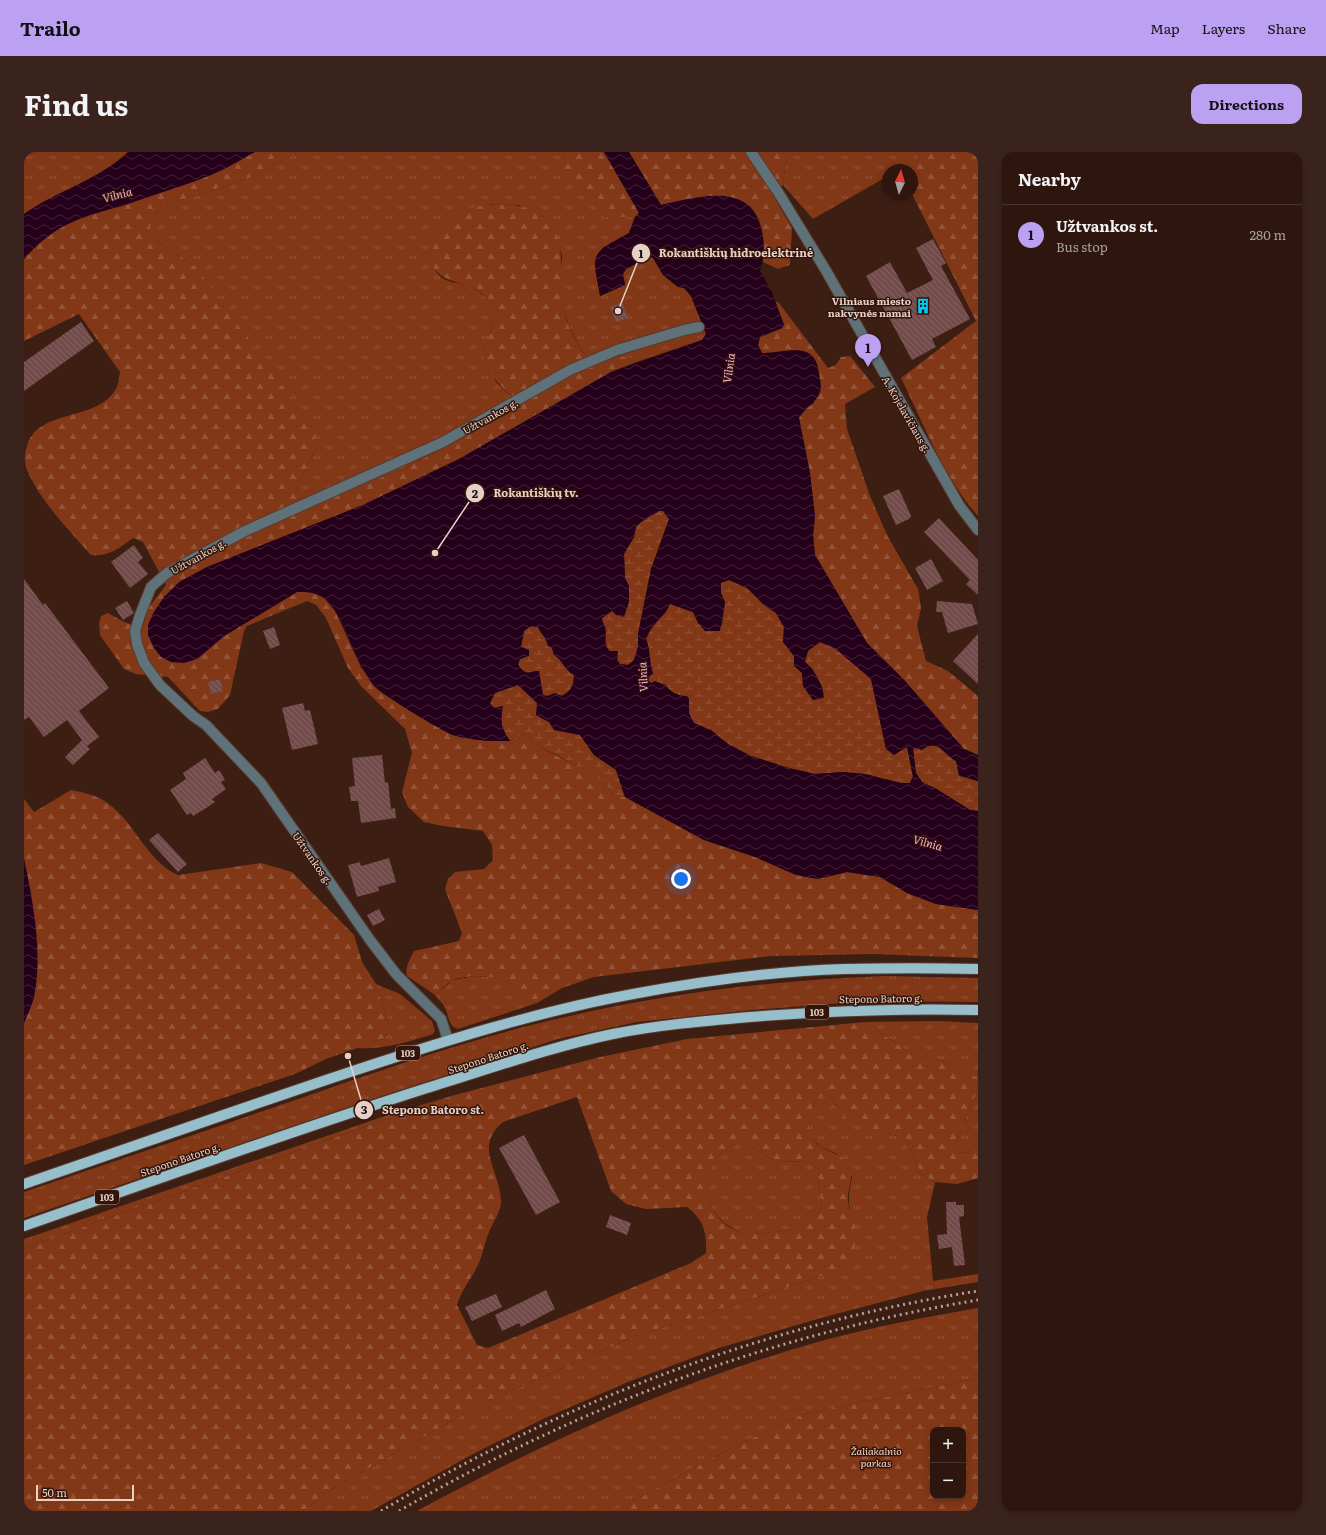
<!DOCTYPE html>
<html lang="en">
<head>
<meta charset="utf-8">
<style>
	:root { --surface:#2e160e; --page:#3a231c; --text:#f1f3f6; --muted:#a79f9e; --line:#49352e; --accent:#bca0f2 }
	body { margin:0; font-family:Literata,serif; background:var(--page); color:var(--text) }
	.controls { position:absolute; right:12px; bottom:12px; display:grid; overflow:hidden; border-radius:8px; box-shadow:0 2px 6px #0003 }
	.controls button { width:36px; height:36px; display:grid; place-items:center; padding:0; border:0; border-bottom:1px solid var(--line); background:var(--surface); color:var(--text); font:20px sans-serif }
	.compass { position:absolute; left:858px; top:12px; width:36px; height:36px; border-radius:50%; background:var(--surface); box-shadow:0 2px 6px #0003; rotate:5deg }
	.scale { position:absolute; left:12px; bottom:10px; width:98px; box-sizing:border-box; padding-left:4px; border:2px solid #e6d0c8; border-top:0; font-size:11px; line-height:14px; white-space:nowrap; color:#e6d0c8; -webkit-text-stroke:3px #331408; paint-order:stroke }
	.you { position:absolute; left:657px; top:727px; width:14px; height:14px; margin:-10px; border:3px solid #fff; border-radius:50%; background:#1a73e8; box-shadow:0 0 0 6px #1a73e833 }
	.badge { display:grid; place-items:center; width:26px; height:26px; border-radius:50%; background:var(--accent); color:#111; font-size:13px; font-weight:700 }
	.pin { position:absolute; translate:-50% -33px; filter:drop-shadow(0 1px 2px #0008) }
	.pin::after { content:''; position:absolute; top:21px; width:14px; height:12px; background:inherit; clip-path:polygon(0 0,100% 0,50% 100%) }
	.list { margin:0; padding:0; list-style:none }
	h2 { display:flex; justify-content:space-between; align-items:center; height:52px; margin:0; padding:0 16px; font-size:17px }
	h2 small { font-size:13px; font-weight:400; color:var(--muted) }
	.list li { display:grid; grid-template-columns:26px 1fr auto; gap:12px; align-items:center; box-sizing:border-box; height:60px; padding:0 16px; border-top:1px solid var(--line) }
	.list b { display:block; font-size:15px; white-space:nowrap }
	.list p { margin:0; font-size:13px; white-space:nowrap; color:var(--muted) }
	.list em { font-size:13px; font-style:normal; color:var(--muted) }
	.map { position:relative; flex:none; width:954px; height:1359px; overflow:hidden; border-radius:12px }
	header { display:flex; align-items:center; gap:24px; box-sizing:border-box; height:56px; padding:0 20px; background:var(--accent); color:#111 }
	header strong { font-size:19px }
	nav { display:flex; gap:22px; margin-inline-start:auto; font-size:14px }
	.intro { display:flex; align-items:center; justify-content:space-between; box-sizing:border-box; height:96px; padding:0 24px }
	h1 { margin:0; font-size:28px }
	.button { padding:10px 18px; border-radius:12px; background:var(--accent); color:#111; font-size:14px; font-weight:700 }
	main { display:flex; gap:24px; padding:0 24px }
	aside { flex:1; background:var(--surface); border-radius:12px; box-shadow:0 2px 6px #0003 }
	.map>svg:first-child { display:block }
	.grass { fill:url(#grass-tufts) }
	.forest { fill:url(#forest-firs); fill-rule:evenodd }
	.wetland { fill:url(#wetland-marsh) }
	.water { fill:url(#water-waves); fill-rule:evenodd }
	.building { fill:url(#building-back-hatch) }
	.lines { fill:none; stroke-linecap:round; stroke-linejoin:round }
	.minor-casing { stroke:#583a2f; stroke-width:12 }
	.major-casing { stroke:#583a2f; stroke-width:12 }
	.minor { stroke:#607279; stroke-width:10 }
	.major { stroke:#97becb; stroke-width:10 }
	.rail { stroke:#b79e95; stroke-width:3; stroke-dasharray:2 4; stroke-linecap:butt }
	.labels { text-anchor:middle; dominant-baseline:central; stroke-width:3; stroke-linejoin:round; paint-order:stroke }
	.shield { fill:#331408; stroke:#b0988e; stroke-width:1 }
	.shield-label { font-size:9px; font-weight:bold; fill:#e6d0c8 }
	.poi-label { font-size:10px; font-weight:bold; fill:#e6d0c8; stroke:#331408; text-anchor:end }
	.street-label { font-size:10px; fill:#e6d0c8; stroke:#331408 }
	.park-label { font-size:10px; font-style:italic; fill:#efd3c8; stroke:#331408 }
	.water-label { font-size:11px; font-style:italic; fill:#f7addb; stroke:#331408 }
	.leader { fill:none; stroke:#e6d0c8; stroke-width:1.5 }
	.callout-dot { fill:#e6d0c8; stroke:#331408; stroke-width:1.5 }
	.mark-label { font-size:12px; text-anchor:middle; font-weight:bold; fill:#111 }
	.callout-label { font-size:11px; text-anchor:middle; font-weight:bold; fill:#e6d0c8; stroke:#331408; stroke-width:3; stroke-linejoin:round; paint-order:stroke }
</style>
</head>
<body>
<header>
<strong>Trailo</strong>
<nav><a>Map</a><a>Layers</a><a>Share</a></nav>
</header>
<div class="intro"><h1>Find us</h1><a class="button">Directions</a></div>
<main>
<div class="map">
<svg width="954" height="1359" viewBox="0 0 954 1359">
	<defs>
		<pattern id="grass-tufts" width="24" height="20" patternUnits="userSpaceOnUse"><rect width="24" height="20" fill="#823717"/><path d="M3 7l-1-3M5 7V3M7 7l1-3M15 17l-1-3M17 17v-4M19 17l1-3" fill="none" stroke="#945337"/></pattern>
		<pattern id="forest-firs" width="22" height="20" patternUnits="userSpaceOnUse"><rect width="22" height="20" fill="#823717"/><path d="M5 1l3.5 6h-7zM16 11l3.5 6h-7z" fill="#945337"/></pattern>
		<pattern id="wetland-marsh" width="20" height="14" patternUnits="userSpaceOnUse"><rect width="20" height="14" fill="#823717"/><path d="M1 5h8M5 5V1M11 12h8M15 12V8" fill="none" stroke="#945337"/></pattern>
		<pattern id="water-waves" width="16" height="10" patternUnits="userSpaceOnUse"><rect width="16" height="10" fill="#25001a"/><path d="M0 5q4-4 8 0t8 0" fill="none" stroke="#45243a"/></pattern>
		<pattern id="building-back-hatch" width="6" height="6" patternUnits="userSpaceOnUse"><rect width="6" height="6" fill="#724b4a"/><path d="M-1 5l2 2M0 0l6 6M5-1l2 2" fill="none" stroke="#866463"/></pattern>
	</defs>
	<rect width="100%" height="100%" fill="#3d1e12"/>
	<g class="grass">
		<path d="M0,0h104c-30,28 -71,39 -104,62z"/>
		<path d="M274,0h268l-4,9 43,56h30l-6,16 -27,15 -2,48 25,-11 -2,-11 3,-5 23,-12 4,1 10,17 15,12 6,1 7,8 15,38 -4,6 -66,22c-14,-12 -28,-2 -43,4 -20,-26 -34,-56 -34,-90 0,-7 4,-15 3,-21 -1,-8 -14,-30 -19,-39l-24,-11 -28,-1 -63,49c3,10 6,20 16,26 7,4 17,4 24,7 34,14 28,37 15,64l13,32 25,24 -118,63 -98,40 -9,-21 20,-39 -121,-183 -37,-24 -9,-14 4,-13 11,-9 85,-28z"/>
		<path d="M767,0h131c-6,12 -21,18 -34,18v6l-75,43 -30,-34 2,-19z"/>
		<path d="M452,824c11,1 24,0 34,7 10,6 15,17 27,20l-79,26c-10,-3 -9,-13 -13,-21 -2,-5 -7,-9 -10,-13l18,-15z"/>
		<path d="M860,824l94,2v24l-109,-1 -117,9 -115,12 -79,17 -198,64 -336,115v-26c93,-32 187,-63 280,-95 88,-31 178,-62 270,-82 102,-23 205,-35 310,-39z"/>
		<path d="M352,832l24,10 32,27 3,10 -2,3c-25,8 -50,16 -76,14l26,-9 7,-11z"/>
		<path d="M915,869l39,2v63l-2,-9 -31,-15 -32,-7 -48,-33z"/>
		<path d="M954,937v50l-9,13 -9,1 -5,-8z"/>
		<path d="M802,943l6,3 6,10 45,25 14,3 9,5 16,34 13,7 -8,35 6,64 45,-7v8l-55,9 -102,27 -102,30 -91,34 -85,37 -70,35 -102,57h-68l29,-22 149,-85 152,-67 195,-63 27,-49c-8,-19 -7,-28 -3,-48l-15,-23 -16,-7 -11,-11 -1,-18 6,-17z"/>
		<path d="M427,944l-427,152v-9l364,-124z"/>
		<path d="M711,992h13l26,17 36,1 9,8 -1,13 4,24c-14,21 -25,23 -49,25 -9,0 -22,4 -31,1 -3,0 -7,-4 -11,-6 -28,-15 -32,-52 -9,-75 3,-3 9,-6 13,-8z"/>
		<path d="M954,1156v70l-178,37 -84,41 -101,55h-198c129,-70 262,-130 404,-170 52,-14 104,-24 157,-33z"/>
	</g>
	<g class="forest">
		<path d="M231,0h43l-49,26 -85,28 -11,9 -3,13 8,14 37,24 120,165 1,18 -20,39 9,20 98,-39 118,-62c-13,-16 -31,-28 -37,-47 -6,-18 19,-30 5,-58 -13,-25 -51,-12 -60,-44 -2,-7 0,-16 5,-22 12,-17 26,-26 46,-30 19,-4 49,-2 64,11 27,24 12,54 18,85 4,24 16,45 31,64 15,-6 29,-16 43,-4l-25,10 -152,87 -96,46 -156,62 -43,30 -10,15 -6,13 49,34 27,-23 73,-44h13l14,6 11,13 26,57 32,31 59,36 35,6h23l13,-8 15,13 39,20 15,3 21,26 12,2 79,43 51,17 41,18 22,4 29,-7 33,5 27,16 29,11 42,6v48l-105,-4 -102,2 -177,21 -32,11 -25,15c-12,-2 -17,-14 -27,-20 -11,-8 -46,-9 -58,-2 -6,3 -11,9 -17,14l-28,-19c-2,-9 3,-17 7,-25l45,-10 3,-8 -17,-44 3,-10 7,-7 29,-3 9,-9 -1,-15 -9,-14 -40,-5 -19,-4 -16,-15 -6,-15 10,-39 -7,-24 -44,-43 -13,-18 -22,-50 -10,-13 -9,-4 -60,25 -3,5 -14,64 -12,14 -10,3 -8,-1 -32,-34 -32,-3 -12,-5 -24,-34 -1,-11 2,-8 7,-3 16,9 18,6 7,-21 17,-22 -23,-43 -10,-4c-14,10 -24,19 -42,17 -24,-27 -50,-53 -64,-85 -3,-8 -3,-16 0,-24 11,-39 72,-23 90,-59 2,-4 2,-11 3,-15l-41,-58 -55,27v-82l12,-14 23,-18 29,-13 35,-8 89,-32z"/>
		<path d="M542,0h38l35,61 -4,4h-30l-42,-43 -1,-14z"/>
		<path d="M605,0h162l-6,14 -2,19 -10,10 19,33 -2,37 -12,4 -15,-7c7,-81 -46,-69 -102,-57z"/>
		<path d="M898,0h56v364c-35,-39 -54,-92 -77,-138l75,-57 -64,-127v-24l-13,-1 19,-11z"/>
		<path d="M751,149l4,2 49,65 8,-3 5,-8 9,-1 25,31 -30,17 2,25 23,67 17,39 31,54 3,19 -4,18 9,35 22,10 30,25v59l-14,-6 -59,-68 -38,-38 -52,-88 -2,-20 2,-19 -5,-43 -11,-55 5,-8 10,-7v-45c-17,-14 -33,-4 -52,-5l-4,-8 2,-8 22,-9 2,-3z"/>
		<path d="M47,638c10,2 21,4 30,9 32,17 44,62 77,76l83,-12 31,9 62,63 8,27 14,22 14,44 -7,11 -57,20 -31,15 -271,91v-142l10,-25 1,-66 -4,-38 -7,-35v-60l10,13z"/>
		<path d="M841,870l48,33 32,7 32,15 1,12 -23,56 5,8 9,-1 9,-13v39l-21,6 -22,-2 -13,-7 -16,-34 -9,-5 -14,-3 -37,-13 -14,-22 -6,-3 -11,6c-6,16 -11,35 6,46 9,6 20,7 26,16 8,11 2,22 1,33 -1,11 5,19 7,29 5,25 -6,39 -27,49l-195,63 -152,67 -149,85 -29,22h-279v-263l427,-152 149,-39 87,-18zM553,945l34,94 15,13 20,5 41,-2c17,13 20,26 19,46l-15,10 -203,85 -11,-3 -20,-40c4,-14 14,-26 20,-38 6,-11 7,-24 12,-35 4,-10 12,-20 12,-31 -1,-31 -28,-54 2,-79zM711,992h13l26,17 36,1 9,8 -1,13 4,24c-14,21 -26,23 -49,25 -9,0 -22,4 -31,1 -3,0 -7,-4 -11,-5 -28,-16 -31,-52 -9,-76 3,-3 9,-6 13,-8z"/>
		<path d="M954,1226v133h-363l101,-55 84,-41zM909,1278h30v66h-30z"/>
	</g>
	<g class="wetland">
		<path d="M635,359h4l6,8 -18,50 -13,65v13l-4,13 -6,5 -8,-1 -3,-4 1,-5c-16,-7 -12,-10 -13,-25 0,-5 -3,-7 -3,-12l10,-8 14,-1 3,-7v-16l-4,-8 -1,-24 10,-17 2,-10 5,-5z"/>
		<path d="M705,428l18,8 17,17 12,8 8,14 -1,15 11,14v10l8,7 1,13 20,3 -11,-21 -7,-6 3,-12 12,-8 16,7 35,30 15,70h17l4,-2 6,30 -3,6h-9l-36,-9 -22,-2 -28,2 -26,-6 -38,-12 -23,-12 -17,-14 -17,-7 -5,-10v-13l-2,-4c-11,0 -16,-4 -22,-12l-14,-1 -3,-2 1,-4 4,-4c-4,-11 -2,-22 -7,-34 6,-13 16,-22 24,-35l23,8 5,11 24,3 3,-24 -4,-9v-10z"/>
		<path d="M507,474l7,1c3,7 8,10 10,18l4,3 2,7c9,5 10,15 20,20 0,19 -13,25 -31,20l-6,-24 -7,3 -8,-3 -4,-7 2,-5 4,-2 -3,-10 3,-17z"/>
		<path d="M494,533l20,18 -2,12 13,7 6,8 25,5 14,20 22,15 9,27 -12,-2 -21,-26 -15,-3 -20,-11 -19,-9 -15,-13 -13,8c-9,-14 -10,-18 -7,-35l-9,2 -4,-5 5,-10z"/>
		<path d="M907,593c13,1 15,11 25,16l3,15 19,5v30l-8,-1 -35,-22 -12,-5 -7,-10 -3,-25z"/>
	</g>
	<g class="water">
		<path d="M104,0h127c-15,8 -29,17 -44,23 -22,9 -46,16 -69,24 -51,18 -80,17 -118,60v-45c34,-24 74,-33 104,-62z"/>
		<path d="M580,0h25l32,53c33,-7 86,-24 99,20 5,16 5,30 0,46l12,21 12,33 -2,3 -22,9 -2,8 4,8c22,1 54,-15 57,21 1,5 3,13 1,18 -4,11 -15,16 -21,26l11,55 5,43 -2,19 2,20 52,88 38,38 59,68 14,6v26h-1l-18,-6 -3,-14c-12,-6 -18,-24 -34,-11l-7,-2 -2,1 3,24 7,10 12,5 35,22 8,1v99l-42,-6 -29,-11 -27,-16 -33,-5 -29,7 -22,-4 -41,-18 -51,-17 -79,-43 -9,-27 -22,-15 -14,-20 -26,-5 -5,-8 -13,-7 1,-12 -19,-18 -23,8 -5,10 4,5 9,-2c-3,17 -2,21 7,35 -19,0 -39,0 -57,-6 -10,-3 -70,-40 -78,-48 -21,-24 -31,-75 -52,-90 -8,-5 -16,-5 -26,-5l-73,44 -27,23 -13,4 -13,-1 -10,-5 -7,-9 -6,-13v-10l6,-13 10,-15 15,-15 28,-15 156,-62 96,-46 152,-87 91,-32 4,-6 -15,-38 -7,-8 -6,-1 -15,-12 -10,-17 -4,-1 -23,12 -3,5 2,11 -25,11c-8,-44 -11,-41 29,-63l6,-16 4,-4zM635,359h4l6,8 -18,50 -13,65v13l-4,13 -6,5 -8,-1 -3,-4 1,-9h-9c-7,-12 -1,-14 -4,-24 -1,-4 -3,-4 -3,-9l10,-7 4,4 8,2 5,-15v-16l-4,-8 -1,-24 10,-17 2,-10 5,-5zM705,428l18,8 17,17 12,8 8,14 -1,15 11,14v10l8,7 1,13 10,14 11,-2c-1,-14 -9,-27 -19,-36l3,-11 12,-9 16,7 35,30 15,70 8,6 13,-8 6,29 -3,7h-9l-36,-9 -22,-2 -28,2 -26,-6 -38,-12 -23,-12 -17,-14 -17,-7 -5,-10v-14l-2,-3c-17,0 -17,-10 -32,-15l-4,2 -3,-2 1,-4 4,-3c-4,-12 -2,-23 -7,-35l5,-12 15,-15 4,-8 23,8 5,11 7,8h15l5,-29 -4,-9v-10zM507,474l7,1c3,7 8,10 10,19l4,2 2,7c9,5 10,15 20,20 0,12 -3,15 -12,21l-7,-3 -8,3 -4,-1 -4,-24c-11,0 -13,6 -21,-7l2,-5 9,-3v-6l-8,-3 3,-16z"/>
		<path d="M0,707c9,42 19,95 10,138 -2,9 -7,18 -10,26z"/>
	</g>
	<g class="building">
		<path d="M909,87l13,24 -5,3 29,53 -38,20 4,8 -24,13 -46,-84 24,-14 17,31 26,-13 -17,-32z"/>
		<path d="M598,151l6,15 -12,4 -6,-15z"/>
		<path d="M57,170l13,19 -70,50v-29z"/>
		<path d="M875,337l12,27 -2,3 -13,6 -13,-29z"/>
		<path d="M915,366l39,42v35l-12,-11 4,-4 -46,-48z"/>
		<path d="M110,393l9,13 -5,4 10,12 -18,14 -19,-26z"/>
		<path d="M907,407l12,22 -16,9 -12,-22z"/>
		<path d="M0,427l19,26 2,-2 64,85 -30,23 20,26 -12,9 3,3 -17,16 -8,-8 17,-17 3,4 -18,-24 -23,17 -15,-20 -5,3z"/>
		<path d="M103,449l7,12 -11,7 -8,-12z"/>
		<path d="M913,449l35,3 6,20 -30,9 -6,-21h-6z"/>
		<path d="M250,475l6,18 -10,4 -7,-18z"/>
		<path d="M954,482v50l-25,-23z"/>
		<path d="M196,527l3,12 -12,3 -3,-12z"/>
		<path d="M279,551l2,8 5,-1 8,34 -26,6 -10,-42z"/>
		<path d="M358,603l3,28 3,-1 3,27 4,-1 1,10 -35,5 -3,-22h-7l-2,-14 6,-1 -3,-28z"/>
		<path d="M181,606l10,15 4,-3 6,10 -4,2 5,7 -14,10 3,3 -12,8 -10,6 -2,-3 -4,2 -17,-25 16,-11 -3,-6z"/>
		<path d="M134,681l29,31 -9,8 -29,-32z"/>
		<path d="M365,706l7,24 -18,5 1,4 -22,6 -9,-32 12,-3 1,4z"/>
		<path d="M355,757l6,11 -12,6 -6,-11z"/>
		<path d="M500,983l36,67 -24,13 -37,-67z"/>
		<path d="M922,1050h10v3h8v11l-5,1 6,48 -11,1 -2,-19 -13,2 -2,-14 10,-1z"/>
		<path d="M586,1063l21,8 -4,12 -21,-8z"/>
		<path d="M522,1138l9,19 -34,18 -2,-4 -17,8 -7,-16z"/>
		<path d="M472,1142l6,13 -30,14 -7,-14z"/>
	</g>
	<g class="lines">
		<g class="minor-casing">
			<g id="minor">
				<path d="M727,0l27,40 47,77 134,236 19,25"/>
				<path d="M424,888l-7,-21 -45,-45 -26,-34 -109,-157 -55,-58 -13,-9 -33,-31 -16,-22 -7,-19 -2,-13 5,-16 11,-28 16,-14 78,-42 198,-89 127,-72 47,-20 67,-20 15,-3"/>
			</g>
		</g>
		<g class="major-casing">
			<g id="major">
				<path d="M0,1032c108,-37 215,-75 323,-111 94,-31 188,-61 286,-79 70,-13 141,-23 211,-25 45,-1 89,-1 134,0"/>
				<path d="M0,1074c134,-47 268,-95 403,-138 62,-19 123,-41 186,-54 45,-9 91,-13 137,-17 76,-6 152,-9 228,-7"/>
			</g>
		</g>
		<use href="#minor" class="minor"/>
		<use href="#major" class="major"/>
		<g class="rail">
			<path d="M357,1359c183,-110 386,-187 597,-220"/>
			<path d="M375,1359c181,-105 373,-177 579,-211"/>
		</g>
	</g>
	<defs>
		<g id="building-bare" transform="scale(1.2)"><path d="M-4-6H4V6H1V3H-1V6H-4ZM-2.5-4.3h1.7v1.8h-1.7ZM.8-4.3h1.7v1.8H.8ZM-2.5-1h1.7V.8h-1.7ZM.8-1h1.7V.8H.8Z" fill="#00cbf8" stroke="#331408" stroke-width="2.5" paint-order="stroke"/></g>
	</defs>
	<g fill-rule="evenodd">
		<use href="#building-bare" x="899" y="154"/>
	</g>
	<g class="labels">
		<g class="shield">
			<rect x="781" y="853" width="24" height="14" rx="3"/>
			<rect x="372" y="894" width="24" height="14" rx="3"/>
			<rect x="71" y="1038" width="24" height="14" rx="3"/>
		</g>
		<g class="shield-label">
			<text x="793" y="860">103</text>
			<text x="384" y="901">103</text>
			<text x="83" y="1045">103</text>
		</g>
		<g class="poi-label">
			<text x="887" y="148">Vilniaus miesto<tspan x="887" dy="12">nakvynės namai</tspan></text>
		</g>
		<g class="street-label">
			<text transform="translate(883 262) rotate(60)">A. Kojelavičiaus g.</text>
			<text transform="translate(466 264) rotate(-29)">Užtvankos g.</text>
			<text transform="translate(174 404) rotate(-29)">Užtvankos g.</text>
			<text transform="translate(289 706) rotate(55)">Užtvankos g.</text>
			<text transform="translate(857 846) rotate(-1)">Stepono Batoro g.</text>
			<text transform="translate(464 905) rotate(-18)">Stepono Batoro g.</text>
			<text transform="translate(156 1007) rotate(-19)">Stepono Batoro g.</text>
		</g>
		<g class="park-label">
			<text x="852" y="1298">Žaliakalnio<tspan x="852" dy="12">parkas</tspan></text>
		</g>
		<g class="water-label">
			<text transform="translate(93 42) rotate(-14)">Vilnia</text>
			<text transform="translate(704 216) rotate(-82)">Vilnia</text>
			<text transform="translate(618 525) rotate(-93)">Vilnia</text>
			<text transform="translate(904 690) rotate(16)">Vilnia</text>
		</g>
	</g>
	<path class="leader" d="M594 159L617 101M411 401L451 341M324 904L340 958"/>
	<g class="callout-dot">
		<circle cx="594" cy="159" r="4"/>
		<circle cx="411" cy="401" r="4"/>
		<circle cx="324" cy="904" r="4"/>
		<circle cx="617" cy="101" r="10"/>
		<circle cx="451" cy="341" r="10"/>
		<circle cx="340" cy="958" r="10"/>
	</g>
	<g class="mark-label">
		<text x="617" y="106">1</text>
		<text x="451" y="346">2</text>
		<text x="340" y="962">3</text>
	</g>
	<g class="callout-label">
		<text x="712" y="105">Rokantiškių hidroelektrinė</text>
		<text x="512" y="345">Rokantiškių tv.</text>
		<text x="409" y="962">Stepono Batoro st.</text>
	</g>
</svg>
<div class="controls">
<button>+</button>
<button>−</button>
</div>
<svg class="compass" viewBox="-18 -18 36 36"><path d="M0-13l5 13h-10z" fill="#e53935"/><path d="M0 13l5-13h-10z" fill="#a79f9e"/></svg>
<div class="scale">50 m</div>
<div class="you"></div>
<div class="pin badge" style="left:844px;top:215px">1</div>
</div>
<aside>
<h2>Nearby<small></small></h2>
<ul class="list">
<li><span class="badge">1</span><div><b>Užtvankos st.</b><p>Bus stop</p></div><em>280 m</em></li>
</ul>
</aside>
</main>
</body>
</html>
